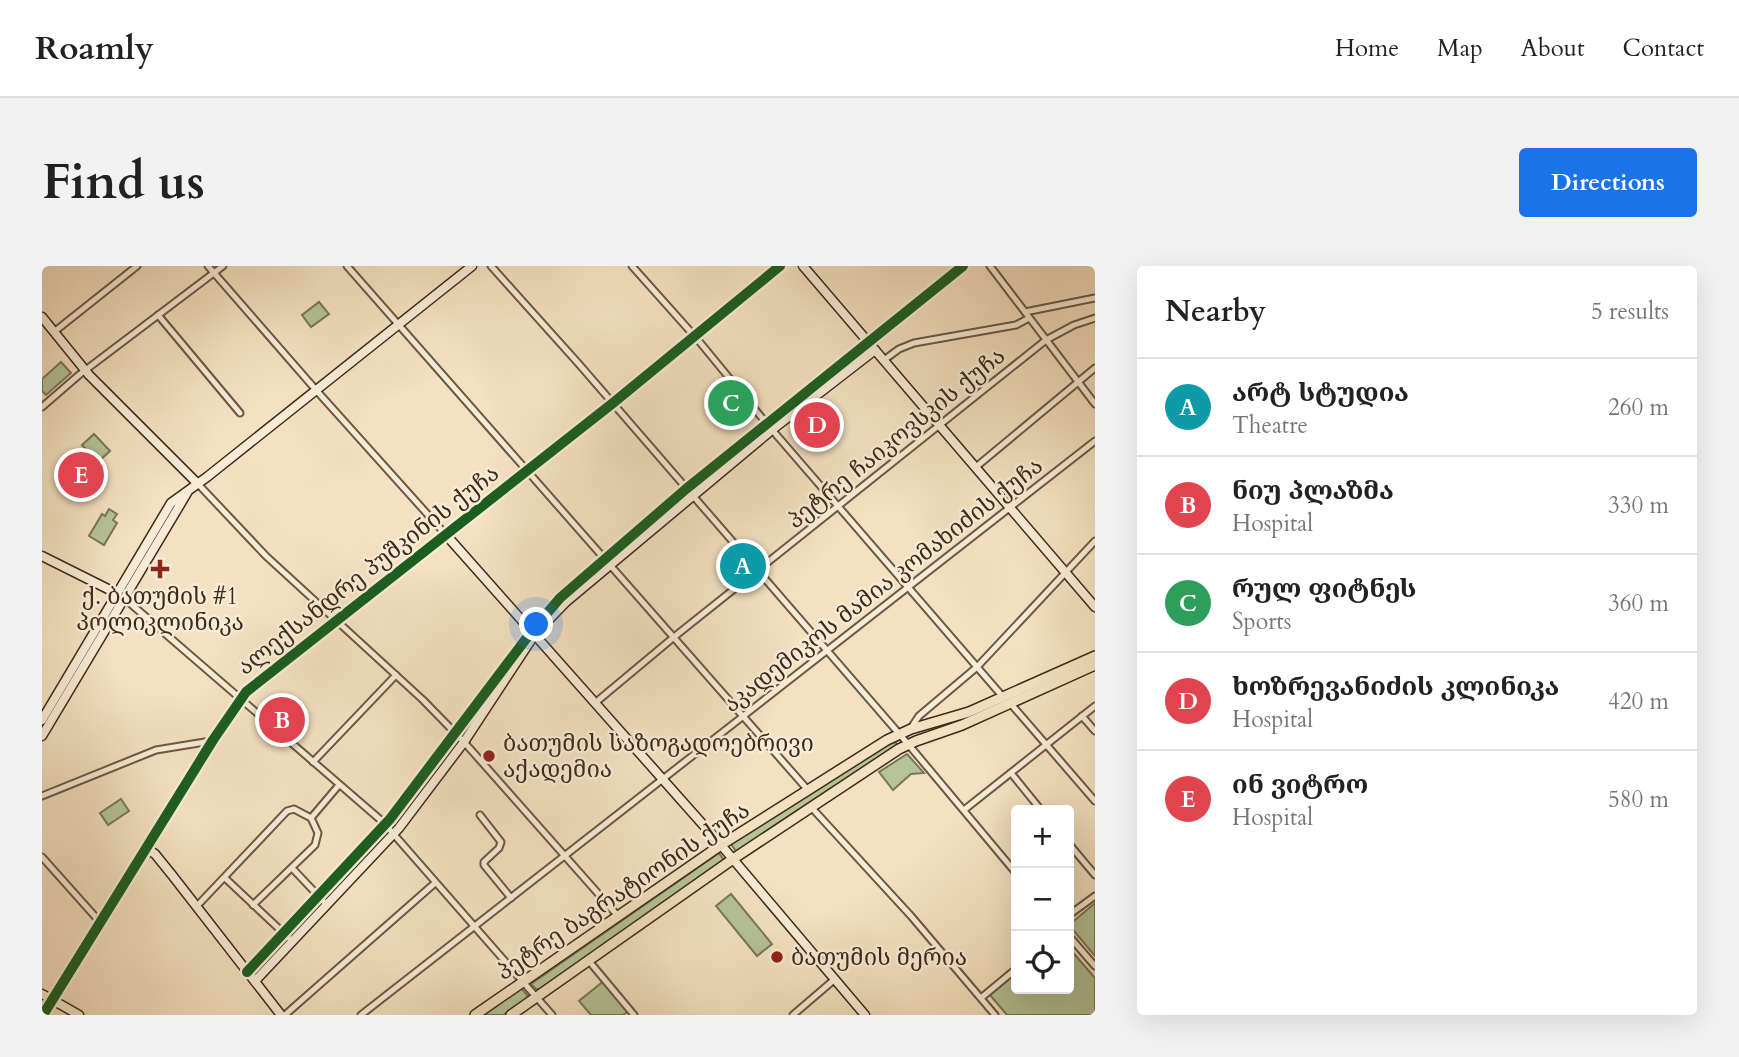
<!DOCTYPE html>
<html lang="en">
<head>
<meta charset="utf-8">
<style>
	:root { --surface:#fff; --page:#f2f2f2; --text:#222; --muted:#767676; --line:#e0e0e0; --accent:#1a73e8 }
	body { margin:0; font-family:Cardo,"Noto Serif Georgian",serif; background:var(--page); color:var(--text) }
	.controls { position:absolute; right:21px; bottom:21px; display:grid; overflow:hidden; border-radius:7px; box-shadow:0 7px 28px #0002 }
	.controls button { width:63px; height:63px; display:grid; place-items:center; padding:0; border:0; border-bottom:2px solid var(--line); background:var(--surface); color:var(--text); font:35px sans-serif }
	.you { position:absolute; left:495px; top:359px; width:24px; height:24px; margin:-18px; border:5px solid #fff; border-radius:50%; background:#1a73e8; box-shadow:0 0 0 10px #1a73e833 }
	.badge { display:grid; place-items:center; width:46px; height:46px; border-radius:50%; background:var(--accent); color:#fff; font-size:23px; font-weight:700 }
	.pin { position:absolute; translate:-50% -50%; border:4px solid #fff; box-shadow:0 2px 7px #0006 }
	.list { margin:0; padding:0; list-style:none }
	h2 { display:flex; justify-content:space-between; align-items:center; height:91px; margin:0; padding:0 28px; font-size:30px }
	h2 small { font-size:23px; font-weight:400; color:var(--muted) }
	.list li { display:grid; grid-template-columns:46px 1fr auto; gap:21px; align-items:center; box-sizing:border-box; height:98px; padding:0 28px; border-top:2px solid var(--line) }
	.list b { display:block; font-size:26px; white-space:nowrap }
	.list p { margin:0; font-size:23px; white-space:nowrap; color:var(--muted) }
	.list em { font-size:23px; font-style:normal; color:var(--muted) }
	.icon { flex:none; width:38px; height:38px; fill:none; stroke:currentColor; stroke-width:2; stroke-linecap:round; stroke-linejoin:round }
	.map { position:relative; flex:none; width:1053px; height:749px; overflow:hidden; border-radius:7px }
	header { display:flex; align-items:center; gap:42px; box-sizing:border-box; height:98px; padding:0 35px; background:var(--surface); border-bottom:2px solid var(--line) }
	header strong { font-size:33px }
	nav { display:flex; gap:38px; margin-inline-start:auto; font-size:24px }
	.intro { display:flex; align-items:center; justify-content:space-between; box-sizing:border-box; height:168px; padding:0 42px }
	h1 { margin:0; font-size:49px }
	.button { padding:18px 32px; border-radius:7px; background:var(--accent); color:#fff; font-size:24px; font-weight:700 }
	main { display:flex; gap:42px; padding:0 42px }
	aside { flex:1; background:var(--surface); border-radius:7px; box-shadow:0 7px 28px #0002 }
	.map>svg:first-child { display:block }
	.green { fill:#b5c498; stroke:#787759; stroke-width:2 }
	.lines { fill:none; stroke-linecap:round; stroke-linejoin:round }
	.street-casing { stroke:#6a5844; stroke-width:9 }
	.secondary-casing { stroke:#3c2a1a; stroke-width:11 }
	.primary-casing { stroke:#3c2a1a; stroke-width:12 }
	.street { stroke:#f8ecd7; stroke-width:5 }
	.secondary { stroke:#f8ecd7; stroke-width:8 }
	.primary { stroke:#f4e1c1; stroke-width:9 }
	.cycleway-casing { stroke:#f8ecd7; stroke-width:15 }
	.cycleway { stroke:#1b5e20; stroke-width:10 }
	.poi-dot { fill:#8f2418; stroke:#f8ecd7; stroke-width:2.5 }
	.labels { text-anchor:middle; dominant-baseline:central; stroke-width:5; stroke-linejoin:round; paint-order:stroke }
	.street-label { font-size:23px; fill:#3c2a1a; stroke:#f8ecd7 }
	.poi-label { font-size:23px; fill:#3c2a1a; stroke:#f8ecd7; text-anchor:start }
</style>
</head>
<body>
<header>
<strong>Roamly</strong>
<nav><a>Home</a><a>Map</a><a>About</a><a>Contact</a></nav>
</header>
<div class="intro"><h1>Find us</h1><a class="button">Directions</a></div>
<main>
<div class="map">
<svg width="1053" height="749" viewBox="0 0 1053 749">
	<rect width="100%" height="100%" fill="#f4e1c1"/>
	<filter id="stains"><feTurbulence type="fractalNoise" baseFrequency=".00286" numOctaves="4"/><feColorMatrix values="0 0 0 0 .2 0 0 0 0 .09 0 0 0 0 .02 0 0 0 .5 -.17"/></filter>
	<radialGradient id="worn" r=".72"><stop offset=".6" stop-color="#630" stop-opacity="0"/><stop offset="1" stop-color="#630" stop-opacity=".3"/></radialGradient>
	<g class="green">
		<path d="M277,36l10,12 -18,13 -9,-12z"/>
		<path d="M19,96l10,11 -25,22 -4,-4v-12z"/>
		<path d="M52,168l16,17 -12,11 -16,-17z"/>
		<path d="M67,243l8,5 -4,6 4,3 -13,22 -15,-9 13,-22 3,2z"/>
		<path d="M409,475h4l2,4 -58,77 -5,-4z"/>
		<path d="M853,476l3,3 -160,109 -7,-10 159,-101z"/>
		<path d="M865,488l17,19 -13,1 -18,16 -14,-18z"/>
		<path d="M79,533l8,12 -21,14 -8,-12z"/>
		<path d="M337,569l5,1 1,3 -55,59 -4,1 -3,-3z"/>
		<path d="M677,587l6,9 -185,127h-4l-5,-5z"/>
		<path d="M689,628l41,50 -15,12 -41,-50z"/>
		<path d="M1053,637v53l-26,-31z"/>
		<path d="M1027,682l26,30v37h-88l-17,-20 26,-22v16h53z"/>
		<path d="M563,714l25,30 -7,5h-32l-12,-14z"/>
		<path d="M478,723h2l6,7 -2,4 -23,15h-21z"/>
	</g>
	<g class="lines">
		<g class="street-casing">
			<g id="street">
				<path d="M166,0l108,124 131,146"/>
				<path d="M305,0l460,523"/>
				<path d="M449,0l87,97 330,381 108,129"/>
				<path d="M590,0l66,74 69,84 236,273"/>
				<path d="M948,0l105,138"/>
				<path d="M983,46l70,-14"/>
				<path d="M116,49l82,98"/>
				<path d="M12,66l83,-66"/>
				<path d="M842,94l15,-11 15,-6 102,-18 13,-7"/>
				<path d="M0,141l37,-32 144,-109"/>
				<path d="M934,201l119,-99"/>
				<path d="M156,218l68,72 157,144 41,42 154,174"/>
				<path d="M82,332l259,224 169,193"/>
				<path d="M553,437l79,-66 372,-297 28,-15 21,-7"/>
				<path d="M969,438l84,97"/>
				<path d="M1040,450l13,15"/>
				<path d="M869,462l8,-12 58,-49 118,-126"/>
				<path d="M271,496l83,-87"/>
				<path d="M969,507l30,37"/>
				<path d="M0,530l114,-46 55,-9"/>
				<path d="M769,541l100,109 84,99"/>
				<path d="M922,544l131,-104"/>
				<path d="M438,549l21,27 -2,6 -15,14v3l27,33"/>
				<path d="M269,552l28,-33"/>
				<path d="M1027,578l26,31"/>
				<path d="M0,591l58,65"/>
				<path d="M250,602l34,36"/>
				<path d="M183,612l67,63"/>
				<path d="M155,640l90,-95 7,-2 17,9 7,15 -3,12 -62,60"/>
				<path d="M1027,649l26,-19"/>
				<path d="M1027,670l26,30"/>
				<path d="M547,695l45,54"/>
				<path d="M939,732l35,-29"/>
				<path d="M243,749l150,-132"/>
				<path d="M319,749l734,-574"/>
				<path d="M751,749l42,-36"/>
			</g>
		</g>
		<g class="secondary-casing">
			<g id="secondary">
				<path d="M761,0l292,341"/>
				<path d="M0,51l47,58 109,109"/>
				<path d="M405,270l274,309 144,170"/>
				<path d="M0,290l74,37"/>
				<path d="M0,454l129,-217 36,-26 265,-211"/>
				<path d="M0,470l145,-243"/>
				<path d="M105,583l8,5 17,21 109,140"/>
				<path d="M205,706l143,-153 142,-188 28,-33 126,-109 277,-223"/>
				<path d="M213,715l144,-153 65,-86 71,-108 31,-32 207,-173 102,-79"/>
				<path d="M0,728l37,21"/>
				<path d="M1,749l170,-275 33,-48 367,-289 167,-137"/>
			</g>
		</g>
		<g class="primary-casing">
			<g id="primary">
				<path d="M433,749l246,-170 166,-105 24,-11 58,-17 126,-56"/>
				<path d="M469,749l222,-156 166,-110 17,-8 46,-16 133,-60"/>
			</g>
		</g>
		<use href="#street" class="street"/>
		<use href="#secondary" class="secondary"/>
		<use href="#primary" class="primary"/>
		<g class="cycleway-casing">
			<g id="cycleway">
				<path d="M205,706l143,-153 142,-188 28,-33 126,-109 277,-223"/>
				<path d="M1,749l170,-275 33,-48 367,-289 167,-137"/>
			</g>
		</g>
		<use href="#cycleway" class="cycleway"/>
	</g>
	<g class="poi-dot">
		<path d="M114.5 292.5h7v7h7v7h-7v7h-7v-7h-7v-7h7z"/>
		<circle cx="447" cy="490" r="7"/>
		<circle cx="735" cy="691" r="7"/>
	</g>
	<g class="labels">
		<g class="street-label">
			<text transform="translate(854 172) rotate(-39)">პეტრე ჩაიკოვსკის ქუჩა</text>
			<text transform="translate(326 304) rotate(-38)">ალექსანდრე პუშკინის ქუჩა</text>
			<text transform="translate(841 319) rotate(-38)">აკადემიკოს მამია კომახიძის ქუჩა</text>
			<text transform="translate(581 625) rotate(-34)">პეტრე ბაგრატიონის ქუჩა</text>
		</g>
		<g class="poi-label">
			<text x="118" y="330" text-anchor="middle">ქ. ბათუმის #1<tspan x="118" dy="26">პოლიკლინიკა</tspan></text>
			<text x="461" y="477">ბათუმის საზოგადოებრივი<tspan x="461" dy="26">აქადემია</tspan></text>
			<text x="749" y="691">ბათუმის მერია</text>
		</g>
	</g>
	<rect width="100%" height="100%" filter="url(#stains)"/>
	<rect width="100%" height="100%" fill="url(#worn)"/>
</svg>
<div class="controls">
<button>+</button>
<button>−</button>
<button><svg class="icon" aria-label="locate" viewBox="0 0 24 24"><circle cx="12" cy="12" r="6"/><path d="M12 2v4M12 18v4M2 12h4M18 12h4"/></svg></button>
</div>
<div class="you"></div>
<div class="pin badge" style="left:701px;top:300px;background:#0f9aa8">A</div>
<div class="pin badge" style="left:240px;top:454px;background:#e0444e">B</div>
<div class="pin badge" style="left:689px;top:137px;background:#2e9e5b">C</div>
<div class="pin badge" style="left:775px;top:159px;background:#e0444e">D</div>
<div class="pin badge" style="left:39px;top:209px;background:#e0444e">E</div>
</div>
<aside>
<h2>Nearby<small>5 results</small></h2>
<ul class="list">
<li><span class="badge" style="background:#0f9aa8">A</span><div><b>არტ სტუდია</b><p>Theatre</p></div><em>260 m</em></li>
<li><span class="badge" style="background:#e0444e">B</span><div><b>ნიუ პლაზმა</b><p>Hospital</p></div><em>330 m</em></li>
<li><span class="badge" style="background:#2e9e5b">C</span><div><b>რულ ფიტნეს</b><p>Sports</p></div><em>360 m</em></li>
<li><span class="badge" style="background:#e0444e">D</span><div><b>ხოზრევანიძის კლინიკა</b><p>Hospital</p></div><em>420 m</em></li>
<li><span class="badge" style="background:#e0444e">E</span><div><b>ინ ვიტრო</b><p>Hospital</p></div><em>580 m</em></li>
</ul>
</aside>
</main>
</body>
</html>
